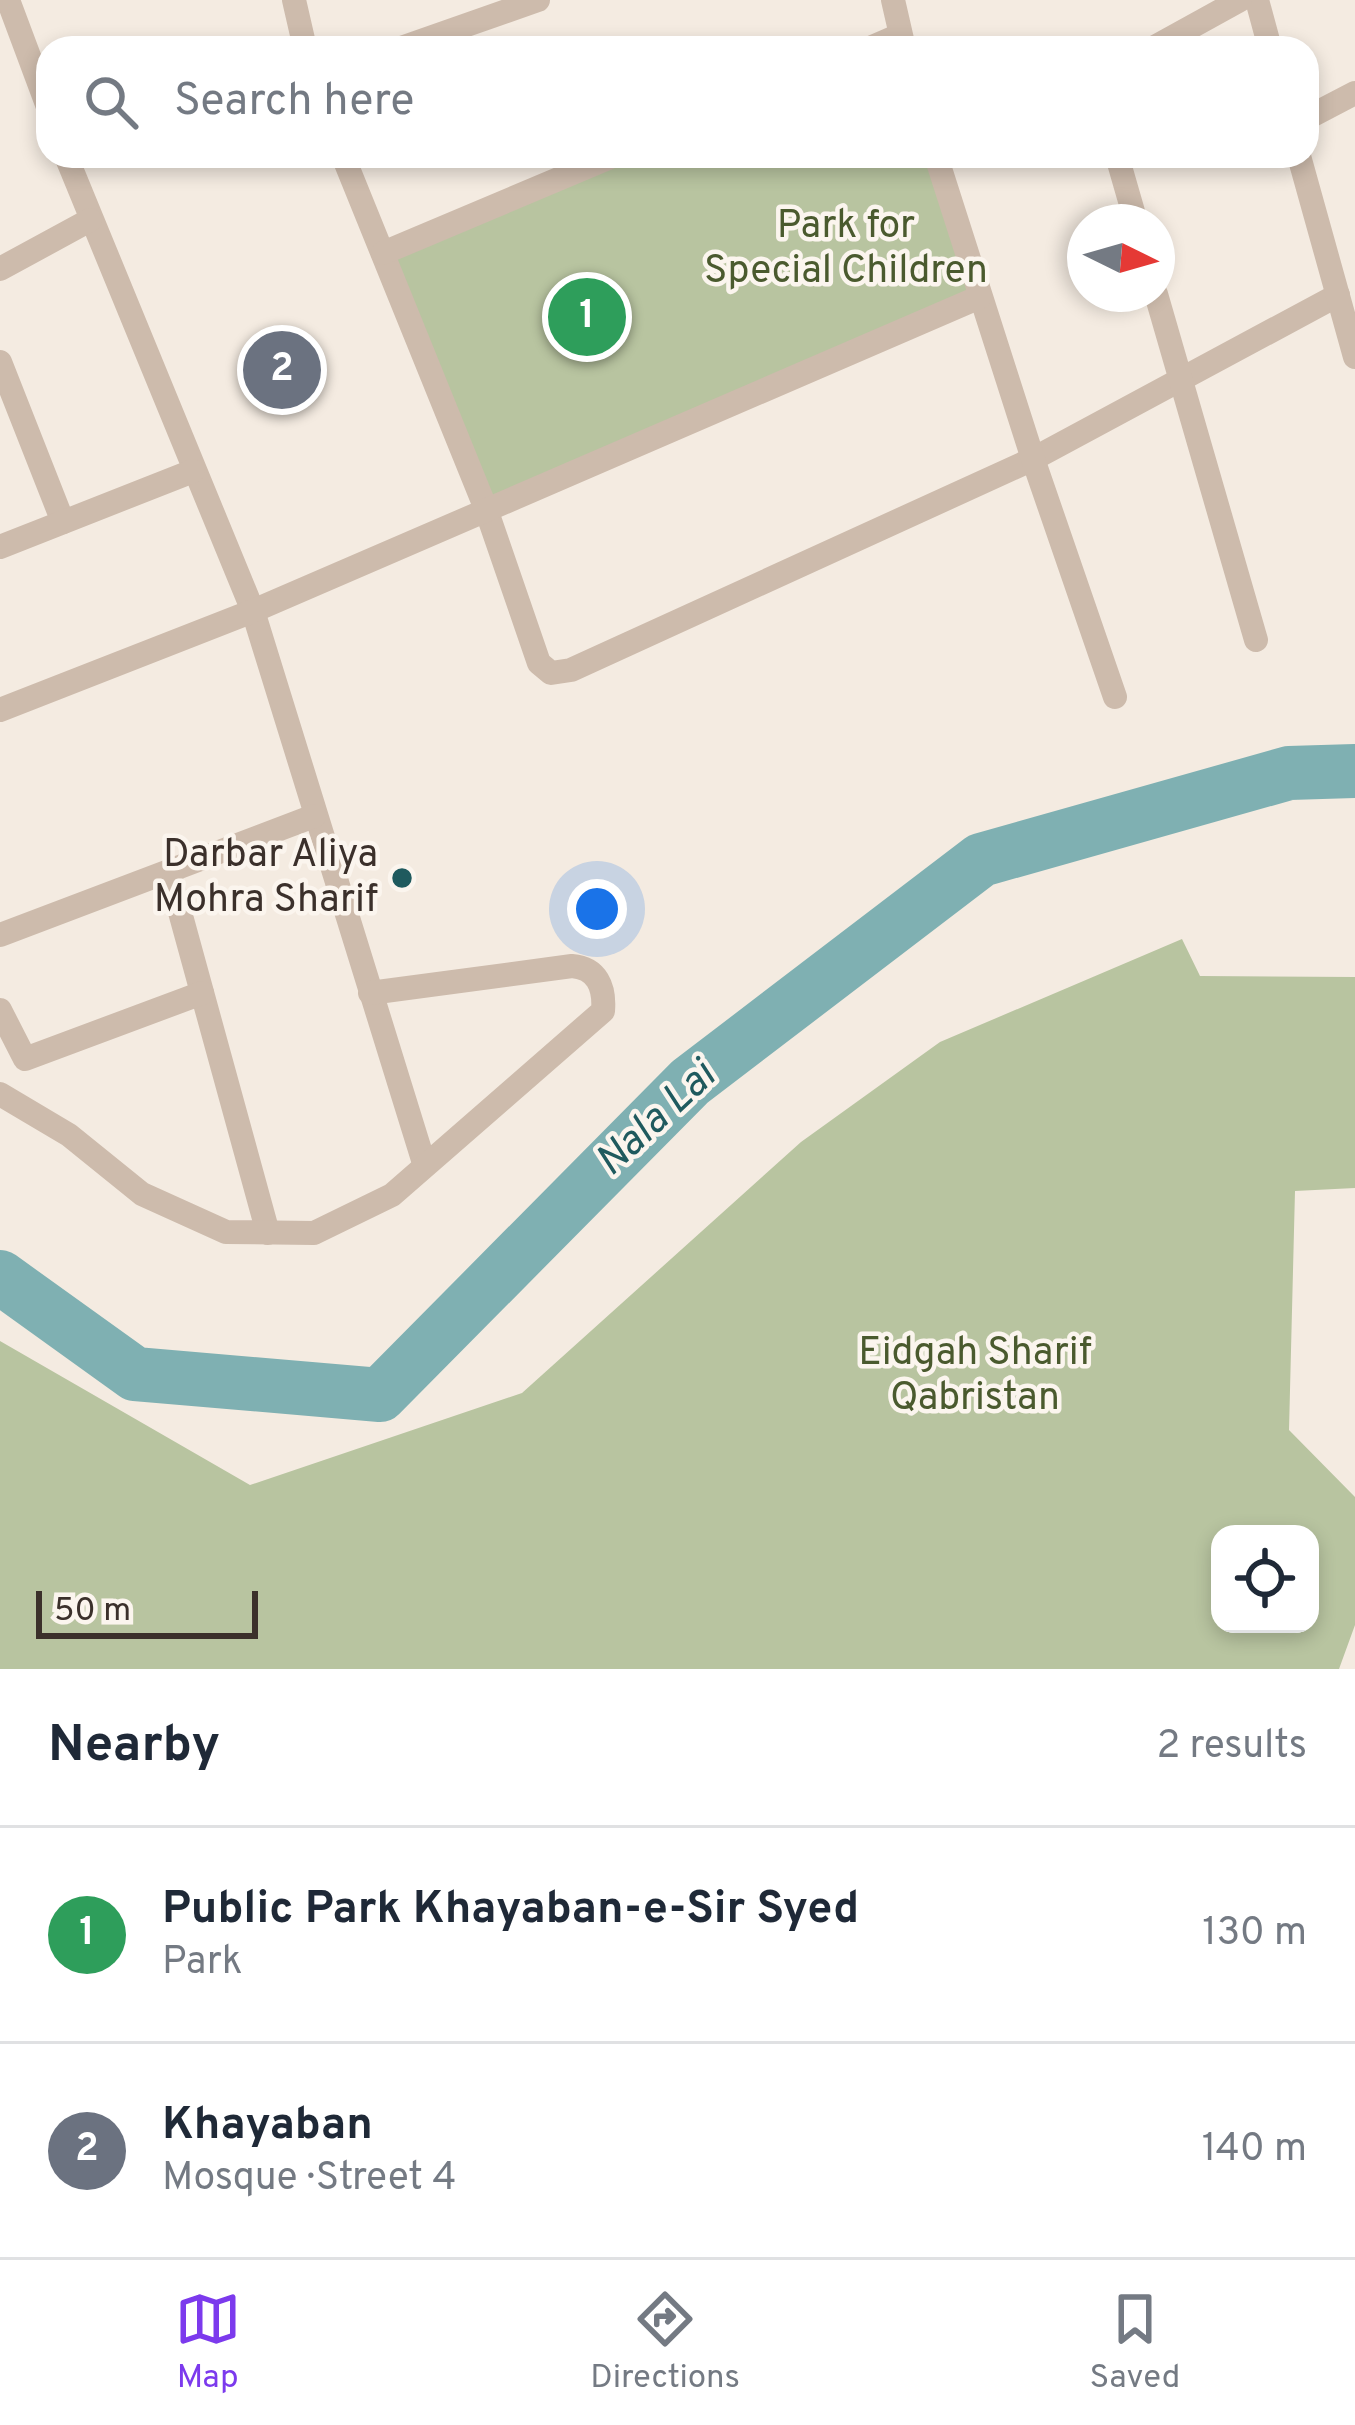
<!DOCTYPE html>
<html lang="en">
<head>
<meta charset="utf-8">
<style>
	:root { --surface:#fff; --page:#f6f6f7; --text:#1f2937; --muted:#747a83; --line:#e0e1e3; --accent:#7c3aed }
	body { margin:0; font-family:Overpass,sans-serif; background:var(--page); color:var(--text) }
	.controls { position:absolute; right:36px; bottom:36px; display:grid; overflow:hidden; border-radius:24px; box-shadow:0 6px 18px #0003 }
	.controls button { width:108px; height:108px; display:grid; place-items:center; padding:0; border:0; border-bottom:3px solid var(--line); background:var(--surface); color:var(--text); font:60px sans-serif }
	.compass { position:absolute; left:1067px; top:204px; width:108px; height:108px; border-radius:50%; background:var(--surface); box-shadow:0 6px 18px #0003; rotate:95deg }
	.scale { position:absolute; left:36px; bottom:30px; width:222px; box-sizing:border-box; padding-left:12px; border:6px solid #3b302b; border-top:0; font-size:33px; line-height:42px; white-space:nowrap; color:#3b302b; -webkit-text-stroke:9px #fbf5ee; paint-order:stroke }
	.you { position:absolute; left:597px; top:909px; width:42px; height:42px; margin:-30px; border:9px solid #fff; border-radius:50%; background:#1a73e8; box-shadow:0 0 0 18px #1a73e833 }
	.badge { display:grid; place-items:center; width:78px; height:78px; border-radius:50%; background:var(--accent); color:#fff; font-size:39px; font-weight:700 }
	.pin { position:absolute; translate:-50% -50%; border:6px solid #fff; box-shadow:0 3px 12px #0006 }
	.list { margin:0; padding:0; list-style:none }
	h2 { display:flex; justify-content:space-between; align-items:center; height:156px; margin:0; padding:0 48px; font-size:51px }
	h2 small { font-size:39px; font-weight:400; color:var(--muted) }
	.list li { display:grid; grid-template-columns:78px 1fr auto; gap:36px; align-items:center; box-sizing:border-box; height:216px; padding:0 48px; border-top:3px solid var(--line) }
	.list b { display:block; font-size:45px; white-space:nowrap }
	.list p { margin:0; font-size:39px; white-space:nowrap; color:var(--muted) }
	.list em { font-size:39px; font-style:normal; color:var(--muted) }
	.icon { flex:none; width:66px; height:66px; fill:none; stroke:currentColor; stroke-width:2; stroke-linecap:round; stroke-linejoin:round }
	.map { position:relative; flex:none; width:1355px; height:1669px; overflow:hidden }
	.search { position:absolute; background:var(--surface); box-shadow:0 6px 18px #0003; left:36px; right:36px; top:36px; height:132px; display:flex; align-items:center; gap:30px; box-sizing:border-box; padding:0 42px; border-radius:36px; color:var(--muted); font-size:45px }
	.sheet { height:588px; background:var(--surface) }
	nav { display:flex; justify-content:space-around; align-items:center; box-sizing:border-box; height:168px; border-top:3px solid var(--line); background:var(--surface); font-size:33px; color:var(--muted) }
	nav a { display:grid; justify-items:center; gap:6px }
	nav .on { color:var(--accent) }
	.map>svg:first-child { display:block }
	.green { fill:#b8c4a0; fill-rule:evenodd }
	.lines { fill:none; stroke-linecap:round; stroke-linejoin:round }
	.river { stroke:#7fb0b2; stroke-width:54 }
	.minor { stroke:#cdbbac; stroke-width:24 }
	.poi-dot { fill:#1f5a5e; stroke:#fbf5ee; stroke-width:4.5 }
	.labels { text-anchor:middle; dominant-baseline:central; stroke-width:9; stroke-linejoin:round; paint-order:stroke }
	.park-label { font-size:39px; fill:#4a5a2e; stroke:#fbf5ee }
	.poi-label { font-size:39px; fill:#3b302b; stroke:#fbf5ee; text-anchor:end }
	.water-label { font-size:42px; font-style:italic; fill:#1f5a5e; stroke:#fbf5ee }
</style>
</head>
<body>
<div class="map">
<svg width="1355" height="1669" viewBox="0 0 1355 1669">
	<rect width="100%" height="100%" fill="#f4ebe1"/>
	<g class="green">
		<path d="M613,156h324l43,141 -494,212 -103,-256z"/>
		<path d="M1182,939l18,37 155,1v211l-60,3 -6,239 66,67v128l-16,44h-1339v-328l250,144 272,-92 279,-251 139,-100zM1310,1534v90h-90v-90z"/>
	</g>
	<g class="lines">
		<path class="river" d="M0,1277l135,97 245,21 310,-313 291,-222 308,-87 66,-2"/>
		<g class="minor">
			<path d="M8,0l40,107"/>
			<path d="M294,0l11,48"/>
			<path d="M893,0l11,48"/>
			<path d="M1257,0l13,48"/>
			<path d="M401,48l137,-48"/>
			<path d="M870,48l30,-13"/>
			<path d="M1153,48l87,-48"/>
			<path d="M1307,118l48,-25"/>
			<path d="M66,156l187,455 171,552"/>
			<path d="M343,156l143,353 53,154 12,10 20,-3 462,-211 305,-164"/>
			<path d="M936,156l97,303 82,238"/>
			<path d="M1117,156l19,66"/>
			<path d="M1299,156l56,201"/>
			<path d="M383,253l230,-97"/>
			<path d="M0,269l90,-49"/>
			<path d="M1156,294l100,346"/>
			<path d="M0,362l63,160"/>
			<path d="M0,547l193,-76"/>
			<path d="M0,710l253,-99 727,-314"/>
			<path d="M169,872l99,361"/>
			<path d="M0,935l314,-119"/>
			<path d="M0,1010l25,49 177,-66"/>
			<path d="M0,1094l69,41 73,59 84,38 88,1 78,-38 211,-184c2,-24 -6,-43 -31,-45l-202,27"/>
		</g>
	</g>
	<circle class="poi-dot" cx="402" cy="878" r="12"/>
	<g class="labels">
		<g class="park-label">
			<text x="846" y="227">Park for<tspan x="846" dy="45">Special Children</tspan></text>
			<text x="975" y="1354">Eidgah Sharif<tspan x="975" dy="45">Qabristan</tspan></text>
		</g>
		<g class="poi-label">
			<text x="378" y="856">Darbar Aliya<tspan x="378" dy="45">Mohra Sharif</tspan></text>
		</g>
		<g class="water-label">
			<text transform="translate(657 1120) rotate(-43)">Nala Lai</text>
		</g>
	</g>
</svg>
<div class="controls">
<button><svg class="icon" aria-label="locate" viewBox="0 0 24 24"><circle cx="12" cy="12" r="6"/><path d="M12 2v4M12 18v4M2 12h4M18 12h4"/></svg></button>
</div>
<svg class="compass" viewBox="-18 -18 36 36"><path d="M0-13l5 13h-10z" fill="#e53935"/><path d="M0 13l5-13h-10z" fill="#747a83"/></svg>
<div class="scale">50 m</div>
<div class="you"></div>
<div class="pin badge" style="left:587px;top:317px;background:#2e9e5b">1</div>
<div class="pin badge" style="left:282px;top:370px;background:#6b7280">2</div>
<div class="search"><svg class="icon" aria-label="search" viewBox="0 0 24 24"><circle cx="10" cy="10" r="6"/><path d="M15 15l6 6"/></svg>Search here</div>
</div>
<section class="sheet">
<h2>Nearby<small>2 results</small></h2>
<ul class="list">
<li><span class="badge" style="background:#2e9e5b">1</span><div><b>Public Park Khayaban-e-Sir Syed</b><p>Park</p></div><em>130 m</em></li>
<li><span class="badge" style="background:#6b7280">2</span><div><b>Khayaban</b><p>Mosque · Street 4</p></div><em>140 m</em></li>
</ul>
</section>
<nav>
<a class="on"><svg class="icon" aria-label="map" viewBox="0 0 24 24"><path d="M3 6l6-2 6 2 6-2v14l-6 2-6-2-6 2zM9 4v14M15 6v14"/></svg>Map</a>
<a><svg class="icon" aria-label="directions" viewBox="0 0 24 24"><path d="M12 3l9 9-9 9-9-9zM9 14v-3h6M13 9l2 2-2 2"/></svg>Directions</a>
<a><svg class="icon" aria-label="saved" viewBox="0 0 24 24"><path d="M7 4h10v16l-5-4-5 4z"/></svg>Saved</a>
</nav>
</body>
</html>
